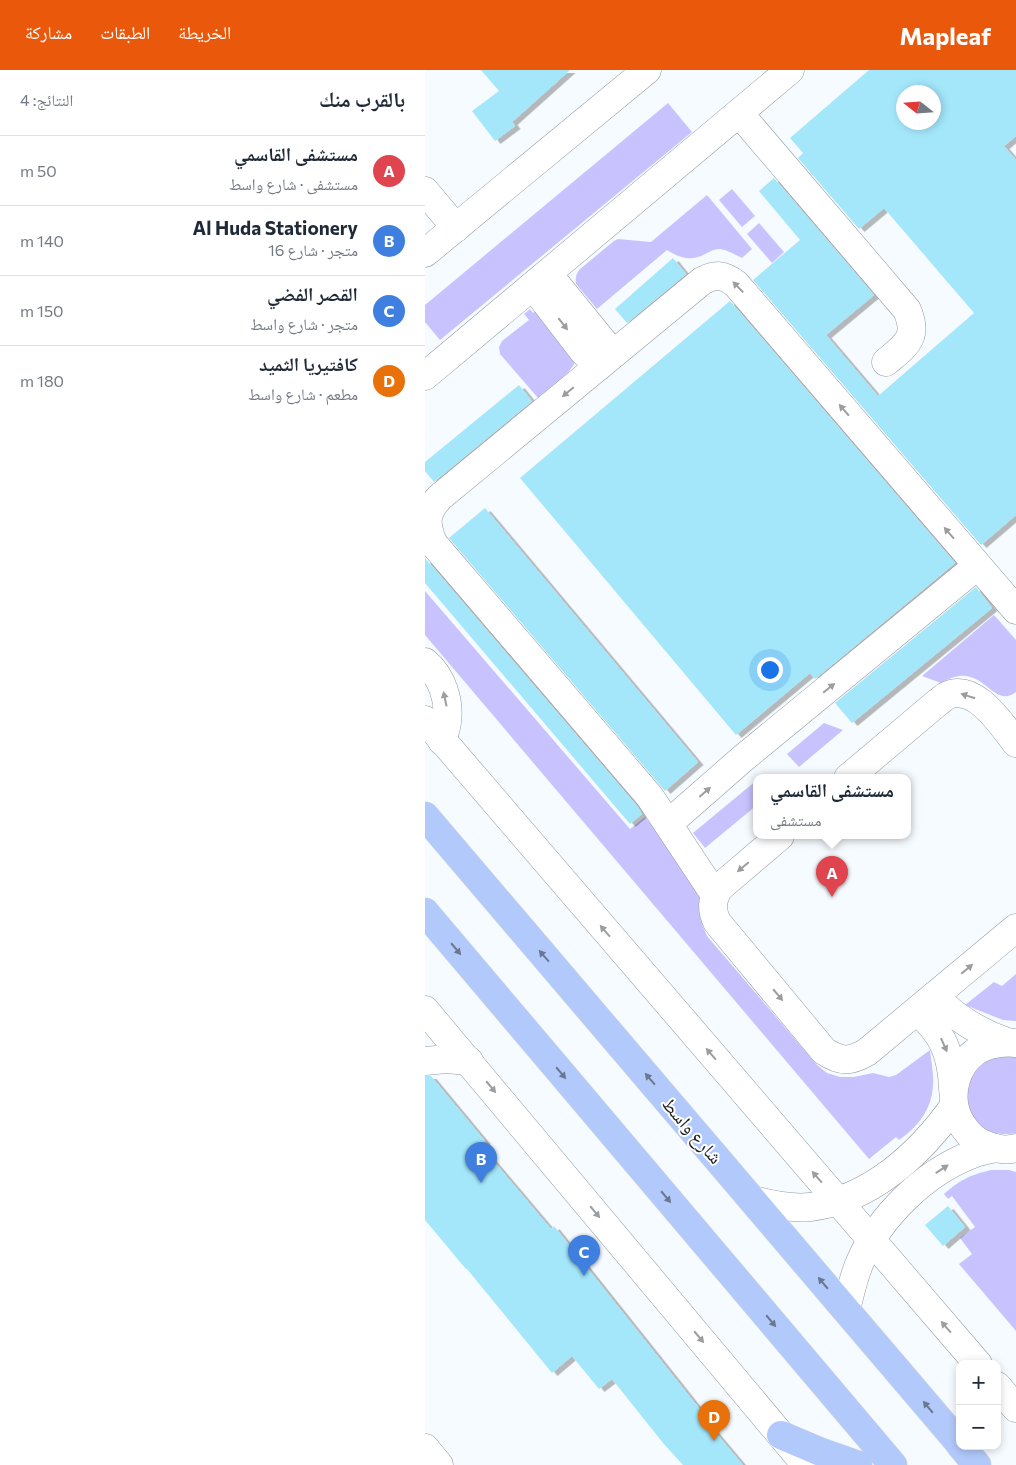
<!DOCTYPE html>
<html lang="ar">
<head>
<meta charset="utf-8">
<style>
	:root { --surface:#fff; --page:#f2f2f3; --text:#1f2937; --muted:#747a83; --line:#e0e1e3; --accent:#ea580c }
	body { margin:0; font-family:Commissioner,"Noto Naskh Arabic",sans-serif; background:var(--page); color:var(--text); direction:rtl }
	.controls { position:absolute; right:15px; bottom:15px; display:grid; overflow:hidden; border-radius:10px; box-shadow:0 2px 8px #0003 }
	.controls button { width:45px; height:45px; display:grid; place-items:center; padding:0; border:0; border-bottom:1px solid var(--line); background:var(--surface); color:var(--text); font:25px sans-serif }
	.compass { position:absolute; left:471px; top:15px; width:45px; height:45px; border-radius:50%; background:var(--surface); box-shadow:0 2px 8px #0003; rotate:287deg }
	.you { position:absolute; left:344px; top:599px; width:18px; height:18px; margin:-12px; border:4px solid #fff; border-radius:50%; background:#1a73e8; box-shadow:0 0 0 8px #1a73e833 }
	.badge { display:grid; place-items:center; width:32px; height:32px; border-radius:50%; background:var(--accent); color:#fff; font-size:16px; font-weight:700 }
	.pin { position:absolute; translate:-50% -41px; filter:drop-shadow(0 1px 2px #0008) }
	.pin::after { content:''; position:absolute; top:26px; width:18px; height:15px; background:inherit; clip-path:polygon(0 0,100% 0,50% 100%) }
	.popup { position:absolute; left:328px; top:704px; width:158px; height:65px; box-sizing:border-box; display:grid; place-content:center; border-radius:10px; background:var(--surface); filter:drop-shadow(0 1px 4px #0005); font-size:16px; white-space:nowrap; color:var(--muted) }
	.popup b { font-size:19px; color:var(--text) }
	.popup::after { content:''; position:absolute; left:50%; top:100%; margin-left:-10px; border:10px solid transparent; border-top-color:var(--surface) }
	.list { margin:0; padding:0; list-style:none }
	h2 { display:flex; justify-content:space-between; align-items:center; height:65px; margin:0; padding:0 20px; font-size:21px }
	h2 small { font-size:16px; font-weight:400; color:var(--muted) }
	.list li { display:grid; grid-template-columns:32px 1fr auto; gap:15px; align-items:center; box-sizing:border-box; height:70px; padding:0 20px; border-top:1px solid var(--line) }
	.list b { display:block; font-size:19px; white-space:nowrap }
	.list p { margin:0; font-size:16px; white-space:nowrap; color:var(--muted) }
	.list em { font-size:16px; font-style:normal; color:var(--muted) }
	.map { position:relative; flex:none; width:591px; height:1395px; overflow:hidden; direction:ltr }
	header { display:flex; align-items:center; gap:30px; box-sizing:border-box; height:70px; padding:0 25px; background:var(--accent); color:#fff }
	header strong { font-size:24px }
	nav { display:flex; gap:28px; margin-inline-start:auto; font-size:18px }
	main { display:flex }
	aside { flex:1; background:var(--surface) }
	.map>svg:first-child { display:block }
	.green { fill:#c8c3fe }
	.building { fill:#a4e7fb; fill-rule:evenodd; filter:url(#shadow) }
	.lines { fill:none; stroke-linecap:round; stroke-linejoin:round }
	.minor-casing { stroke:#929aa0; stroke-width:29 }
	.major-casing { stroke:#d7d8d8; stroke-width:29 }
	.minor { stroke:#fff; stroke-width:28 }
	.major { stroke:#b2c9fb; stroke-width:28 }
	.oneway { fill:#9c9d9e }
	.oneway2 { fill:#6a7791 }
	.labels { text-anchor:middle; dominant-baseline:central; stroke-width:4; stroke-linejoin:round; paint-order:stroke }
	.street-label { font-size:19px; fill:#222527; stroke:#fff }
</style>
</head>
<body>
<header>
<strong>Mapleaf</strong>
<nav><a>الخريطة</a><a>الطبقات</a><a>مشاركة</a></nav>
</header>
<main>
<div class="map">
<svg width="591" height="1395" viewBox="0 0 591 1395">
	<defs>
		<filter id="shadow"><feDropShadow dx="5.5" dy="3" stdDeviation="0" flood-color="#0004"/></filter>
	</defs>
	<rect width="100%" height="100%" fill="#f6fbff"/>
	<g class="green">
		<path d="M243,33l24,29 -252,208 -15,-18v-17z"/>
		<path d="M307,119l23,27 -13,11 -23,-27z"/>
		<path d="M282,125l45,54 -10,9c-7,-3 -14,-8 -22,-9 -8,0 -12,4 -19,7 -13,5 -23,1 -34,-6l-70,59 -21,-25c-1,-6 0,-10 4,-15l34,-28 4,-2 33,3z"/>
		<path d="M334,153l25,29 -12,11 -25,-29z"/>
		<path d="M116,237l36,51c-6,17 -26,28 -39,40l-38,-44 -1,-7 3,-6 27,-21 -5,-6 6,-5 3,4z"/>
		<path d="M0,521l205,238 15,-12 46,57 8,21 1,21 3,11 4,9 110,129 10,8 13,4h14l19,-4 16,4 7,-2 34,-25c1,11 4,24 3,35 -1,24 -15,42 -34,55l-3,-3 -27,22 -444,-524z"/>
		<path d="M569,545l22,25v52c-25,19 -33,-35 -75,-9l-19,-7z"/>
		<path d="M399,653l19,7 -44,37 -12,-13z"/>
		<path d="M332,710v25l-52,43 -12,-15z"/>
		<path d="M591,904v47l-13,-1 -38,-15 29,-23 8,4z"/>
		<path d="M591,983v80c-22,5 -47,-7 -51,-31 -1,-6 2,-14 3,-19 1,-8 3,-16 10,-21 5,-4 30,-7 38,-9z"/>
		<path d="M566,1100h18l7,2v159l-57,-67 13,-10 -12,-16 15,-11 -23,-31 -4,3 -4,-5c16,-14 26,-19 47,-24z"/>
	</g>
	<g class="building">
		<path d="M56,0h89l-58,52 3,4 -20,15 -23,-30 27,-20z"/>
		<path d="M444,0h147v66l-12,10 12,14v355l-35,30 -228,-265 47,-40 -41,-49 15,-13 100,117 -48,40 52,61 96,-83 -90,-105 -25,21 -61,-71 5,-5 -13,-15zM478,22h30v30h-30z"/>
		<path d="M248,188l13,16 -59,49 -12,-14z"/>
		<path d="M305,231l225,262 -140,116 -5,-6 -74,62 -216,-257z"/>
		<path d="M94,315l13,16 -98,81 -9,-11v-9z"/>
		<path d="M60,438l213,254 -33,29 -216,-253z"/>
		<path d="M0,488l212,248 5,8 -12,10 -205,-241z"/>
		<path d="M551,517l16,21 -140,115 -17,-20z"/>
		<path d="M0,1006h6l54,65 -5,4 71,84 3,-3 148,186 -2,2 43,51h-60l-20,-22 -51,-64 -13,10 -27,-33 -20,17 -85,-104h-1l-41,-49z"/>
		<path d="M523,1136l17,21 -22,19 -18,-21z"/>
	</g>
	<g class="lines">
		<g class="minor-casing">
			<g id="minor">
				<path d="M314,43l168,197c12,28 -1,35 -21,52"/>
				<path d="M0,121l31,37"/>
				<path d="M0,183l222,-183"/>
				<path d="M123,204l65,80"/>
				<path d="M108,216l50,65 16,15"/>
				<path d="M0,306l365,-306"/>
				<path d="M0,592c17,14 25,39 22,60 -1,7 -3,13 -5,19"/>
				<path d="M0,650l553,644"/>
				<path d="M423,708l89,-75c3,-2 6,-5 9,-7 29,-14 55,28 70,47"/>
				<path d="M243,754l73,-64 236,-194"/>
				<path d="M355,766l-61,52c-7,12 -8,21 -2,34l107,129c17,11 26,11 43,1l149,-124"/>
				<path d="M290,825l-65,-98 -217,-254c-8,-20 -8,-30 7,-46l262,-216c14,-7 21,-7 34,3l280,326"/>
				<path d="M509,926c21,22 44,36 73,46"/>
				<path d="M0,940l381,455"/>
				<path d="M492,941c26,22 35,44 36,78"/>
				<path d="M591,973c-9,-1 -18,0 -26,2 -34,9 -47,54 -27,81 6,9 13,16 23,19 10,4 20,6 30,3"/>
				<path d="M0,991l21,-2 23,2"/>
				<path d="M328,1130c19,5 38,9 57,7 60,-7 110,-53 144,-101"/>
				<path d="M421,1240c4,-16 7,-32 14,-48 20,-46 65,-90 113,-108 7,-3 15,-4 22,-6"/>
				<path d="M572,1316l19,22"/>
				<path d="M0,1378l14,17"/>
			</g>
		</g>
		<g class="major-casing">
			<g id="major">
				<path d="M0,746l535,628"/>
				<path d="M0,842l468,553"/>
				<path d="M356,1365l40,17 37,13"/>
				<path d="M536,1376l16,19"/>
			</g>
		</g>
		<use href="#minor" class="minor"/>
		<use href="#major" class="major"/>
	</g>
	<defs><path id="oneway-solid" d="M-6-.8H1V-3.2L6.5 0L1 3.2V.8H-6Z" transform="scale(1.25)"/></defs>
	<g class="oneway">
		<use href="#oneway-solid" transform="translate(313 217) rotate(-134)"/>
		<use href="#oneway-solid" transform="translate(138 254) rotate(52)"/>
		<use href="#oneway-solid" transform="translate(143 322) rotate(140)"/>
		<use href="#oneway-solid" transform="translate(419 340) rotate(-131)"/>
		<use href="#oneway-solid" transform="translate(524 463) rotate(-131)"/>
		<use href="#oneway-solid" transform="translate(404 618) rotate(-39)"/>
		<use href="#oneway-solid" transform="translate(543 626) rotate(-162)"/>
		<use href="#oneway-solid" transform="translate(20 629) rotate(-102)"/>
		<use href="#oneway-solid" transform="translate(280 722) rotate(-41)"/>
		<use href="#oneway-solid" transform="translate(318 797) rotate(140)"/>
		<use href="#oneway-solid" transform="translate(180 861) rotate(-131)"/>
		<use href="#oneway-solid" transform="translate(542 899) rotate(-40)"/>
		<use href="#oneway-solid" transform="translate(353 925) rotate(50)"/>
		<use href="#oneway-solid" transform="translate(519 975) rotate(66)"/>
		<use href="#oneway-solid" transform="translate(286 984) rotate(-131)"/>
		<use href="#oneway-solid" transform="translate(66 1017) rotate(50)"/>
		<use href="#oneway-solid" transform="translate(517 1099) rotate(-33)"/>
		<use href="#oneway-solid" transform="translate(392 1107) rotate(-131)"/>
		<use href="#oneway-solid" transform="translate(170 1142) rotate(50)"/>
		<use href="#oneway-solid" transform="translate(521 1257) rotate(-131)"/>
		<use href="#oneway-solid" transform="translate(274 1267) rotate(50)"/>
	</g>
	<g class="oneway2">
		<use href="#oneway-solid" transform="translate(31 879) rotate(50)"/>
		<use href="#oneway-solid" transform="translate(119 886) rotate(-131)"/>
		<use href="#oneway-solid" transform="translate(136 1003) rotate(50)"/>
		<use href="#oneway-solid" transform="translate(225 1009) rotate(-131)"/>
		<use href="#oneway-solid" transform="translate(241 1127) rotate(50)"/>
		<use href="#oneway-solid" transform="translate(398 1213) rotate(-130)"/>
		<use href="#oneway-solid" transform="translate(346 1251) rotate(50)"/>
		<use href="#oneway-solid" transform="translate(503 1337) rotate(-130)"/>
	</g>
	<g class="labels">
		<g class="street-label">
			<text transform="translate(268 1060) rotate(49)">شارع واسط</text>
		</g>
	</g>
</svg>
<div class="controls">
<button>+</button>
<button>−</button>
</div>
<svg class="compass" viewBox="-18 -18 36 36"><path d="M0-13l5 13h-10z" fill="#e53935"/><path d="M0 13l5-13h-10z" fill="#747a83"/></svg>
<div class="you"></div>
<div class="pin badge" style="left:407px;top:827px;background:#e0444e">A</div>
<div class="popup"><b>مستشفى القاسمي</b>مستشفى</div>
<div class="pin badge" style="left:56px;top:1113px;background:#3f7fe0">B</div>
<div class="pin badge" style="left:159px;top:1206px;background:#3f7fe0">C</div>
<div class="pin badge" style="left:289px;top:1371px;background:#e8710a">D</div>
</div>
<aside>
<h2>بالقرب منك<small>النتائج: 4</small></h2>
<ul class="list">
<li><span class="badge" style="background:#e0444e">A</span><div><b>مستشفى القاسمي</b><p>مستشفى · شارع واسط</p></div><em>50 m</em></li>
<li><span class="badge" style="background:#3f7fe0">B</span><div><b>Al Huda Stationery</b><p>متجر · شارع 16</p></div><em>140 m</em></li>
<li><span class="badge" style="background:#3f7fe0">C</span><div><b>القصر الفضي</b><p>متجر · شارع واسط</p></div><em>150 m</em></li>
<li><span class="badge" style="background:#e8710a">D</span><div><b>كافتيريا الثميد</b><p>مطعم · شارع واسط</p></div><em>180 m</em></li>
</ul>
</aside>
</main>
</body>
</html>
